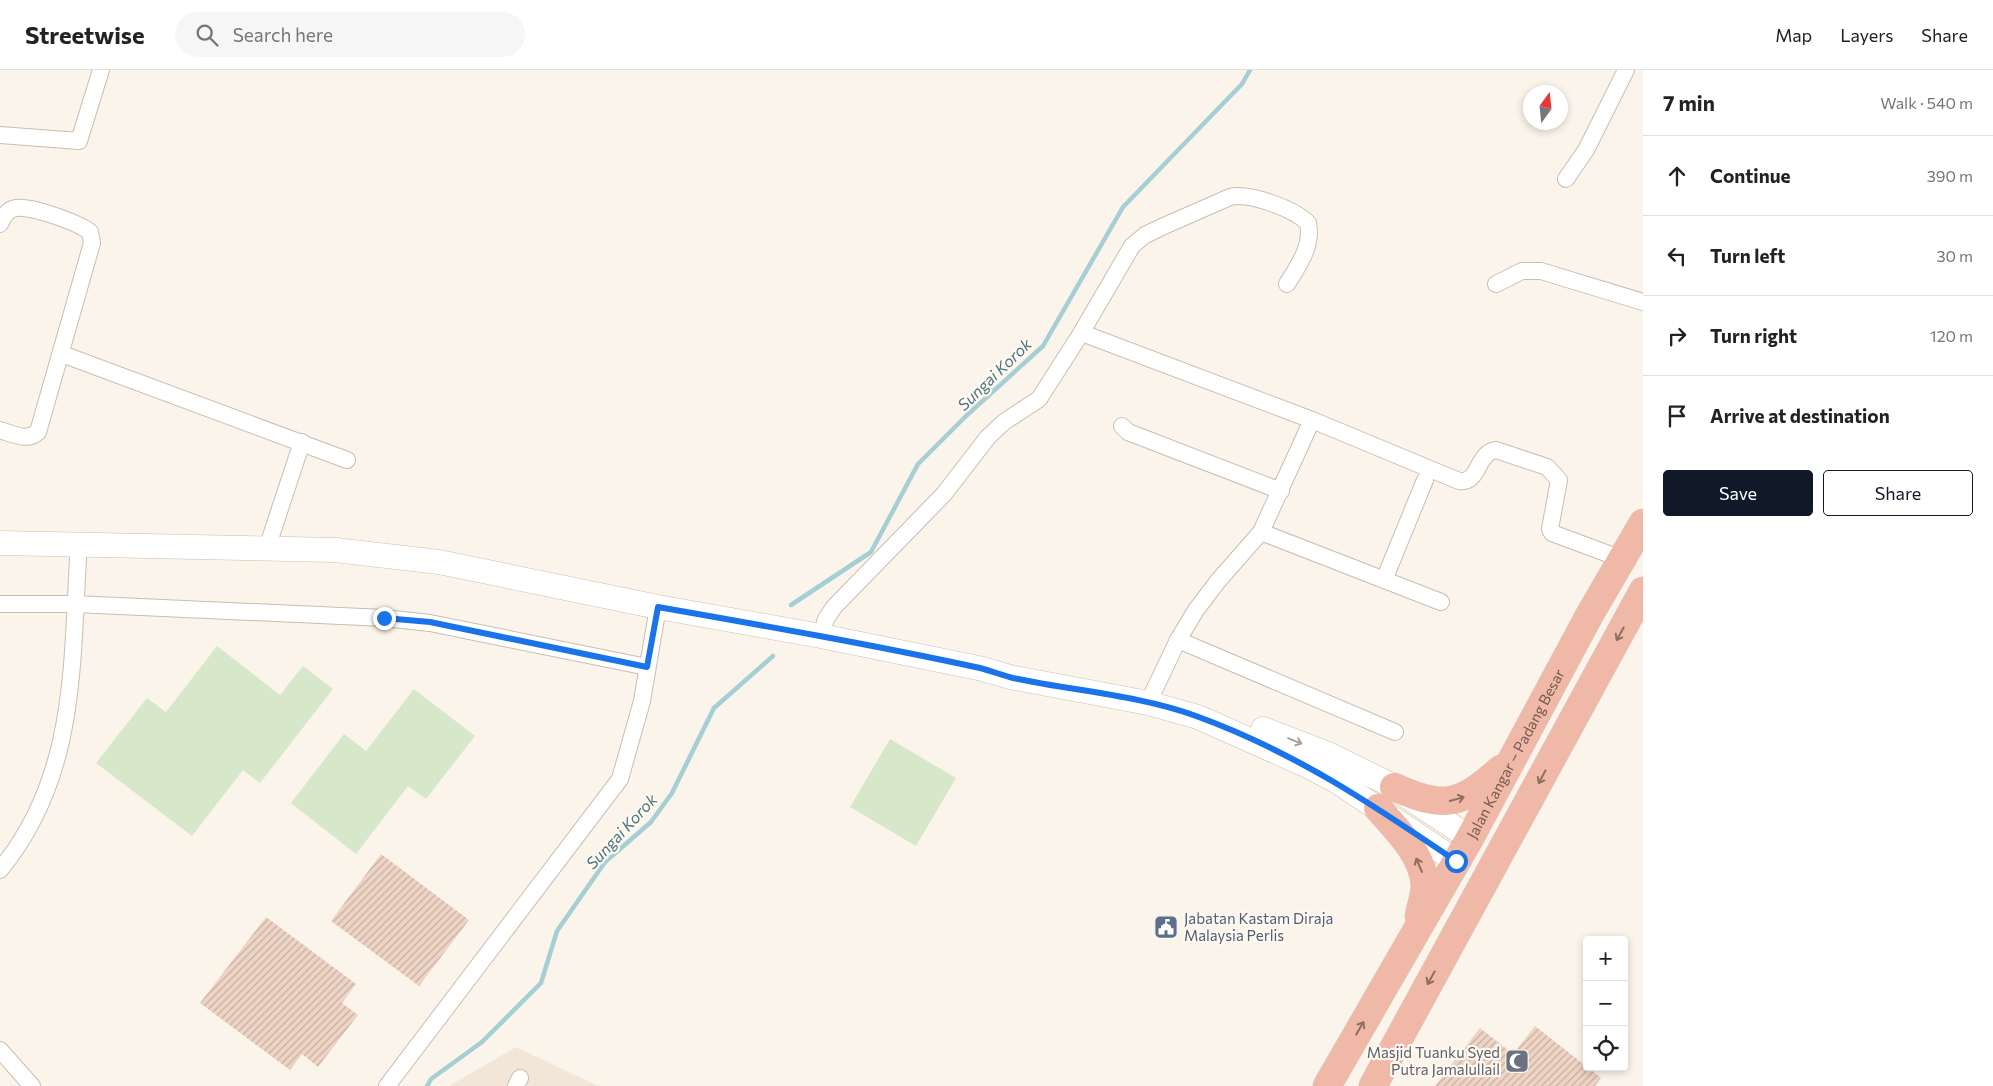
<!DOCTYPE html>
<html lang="en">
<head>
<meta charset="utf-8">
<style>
	:root { --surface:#fff; --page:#f6f6f6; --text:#222; --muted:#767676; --line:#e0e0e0; --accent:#111827 }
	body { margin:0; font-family:Commissioner,sans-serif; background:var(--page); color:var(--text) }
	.controls { position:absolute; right:15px; bottom:15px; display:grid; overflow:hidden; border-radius:5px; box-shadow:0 2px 8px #0003 }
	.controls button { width:45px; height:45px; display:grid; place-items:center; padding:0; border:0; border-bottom:1px solid var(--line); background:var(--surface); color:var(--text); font:25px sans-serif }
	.compass { position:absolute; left:1523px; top:15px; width:45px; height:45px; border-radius:50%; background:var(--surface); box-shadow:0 2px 8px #0003; rotate:15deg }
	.stop { position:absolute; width:15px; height:15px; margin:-11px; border:4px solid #1a73e8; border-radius:50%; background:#fff }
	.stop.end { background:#1a73e8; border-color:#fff; box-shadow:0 1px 5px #0008 }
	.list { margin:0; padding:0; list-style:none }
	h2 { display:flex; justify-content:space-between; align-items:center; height:65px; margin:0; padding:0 20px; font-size:21px }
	h2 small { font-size:16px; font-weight:400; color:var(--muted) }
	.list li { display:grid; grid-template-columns:32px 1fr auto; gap:15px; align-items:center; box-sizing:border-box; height:80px; padding:0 20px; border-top:1px solid var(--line) }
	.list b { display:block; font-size:19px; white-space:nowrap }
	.list em { font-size:16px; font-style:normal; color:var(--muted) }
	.actions { display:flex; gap:10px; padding:15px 20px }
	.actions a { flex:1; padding:11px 0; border:1px solid var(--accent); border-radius:5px; text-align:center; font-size:18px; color:var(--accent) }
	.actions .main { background:var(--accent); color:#fff }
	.icon { flex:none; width:28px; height:28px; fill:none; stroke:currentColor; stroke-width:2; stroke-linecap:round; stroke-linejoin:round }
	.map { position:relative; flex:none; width:1643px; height:1016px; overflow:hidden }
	header { display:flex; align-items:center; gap:30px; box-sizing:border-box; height:70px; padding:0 25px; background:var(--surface); border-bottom:1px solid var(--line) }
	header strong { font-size:24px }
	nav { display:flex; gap:28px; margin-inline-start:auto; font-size:18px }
	.search { width:350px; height:45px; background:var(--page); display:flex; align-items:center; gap:12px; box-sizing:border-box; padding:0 18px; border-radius:28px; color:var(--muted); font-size:19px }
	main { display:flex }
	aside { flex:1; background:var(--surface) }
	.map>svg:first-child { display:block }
	.residential { fill:#f2e6d9 }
	.grass { fill:#d6e8c9 }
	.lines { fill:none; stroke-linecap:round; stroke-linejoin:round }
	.stream { stroke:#a6ced5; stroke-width:4.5 }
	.building { fill:url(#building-hatch) }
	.street-casing { stroke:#cdbcb0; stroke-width:18 }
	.secondary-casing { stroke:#cfbdae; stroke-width:25 }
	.highway-casing { stroke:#d8d1ce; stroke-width:29 }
	.street { stroke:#fff; stroke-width:16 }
	.secondary { stroke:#fff; stroke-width:24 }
	.highway { stroke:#f0b8a6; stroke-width:28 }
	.oneway { stroke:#8d6e60 }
	.oneway2 { stroke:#ac9d95 }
	.route { stroke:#1a73e8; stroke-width:6 }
	.labels { text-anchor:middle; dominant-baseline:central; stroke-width:4.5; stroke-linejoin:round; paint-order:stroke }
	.street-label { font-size:15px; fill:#745c4f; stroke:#fef8f0 }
	.service-label { font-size:15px; fill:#4e5e75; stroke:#fef8f0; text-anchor:start }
	.worship-label { font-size:15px; fill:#5b616d; stroke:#fef8f0; text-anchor:end }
	.water-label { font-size:16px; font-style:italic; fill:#47767f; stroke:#fef8f0 }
</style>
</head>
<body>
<header>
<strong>Streetwise</strong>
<div class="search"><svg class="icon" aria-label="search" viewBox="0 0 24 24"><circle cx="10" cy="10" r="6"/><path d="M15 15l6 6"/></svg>Search here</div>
<nav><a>Map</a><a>Layers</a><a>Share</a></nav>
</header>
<main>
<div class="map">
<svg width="1643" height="1016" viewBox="0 0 1643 1016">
	<defs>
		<pattern id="building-hatch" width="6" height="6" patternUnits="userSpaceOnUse" patternTransform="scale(1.25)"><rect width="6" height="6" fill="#eed4c4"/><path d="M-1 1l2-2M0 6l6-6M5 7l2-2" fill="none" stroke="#c5afa2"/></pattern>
	</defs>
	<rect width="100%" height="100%" fill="#fbf4ea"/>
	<path class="residential" d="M516,977l82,39h-149z"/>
	<g class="grass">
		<path d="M217,576l63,49 23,-29 30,23 -73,94 -17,-13 -51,66 -96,-73 51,-65 19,14z"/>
		<path d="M414,619l61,47 -49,63 -18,-13 -52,68 -65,-51 53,-69 22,17z"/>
		<path d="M890,669l66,39 -40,68 -66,-39z"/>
	</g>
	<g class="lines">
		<g class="stream">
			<path d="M791,535l80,-53 47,-88 48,-48 77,-70 80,-139 119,-123 8,-14"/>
			<path d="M427,1016l4,-7 51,-37 59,-59 16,-52 48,-69 46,-40 21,-29 42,-85 59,-52"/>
		</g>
	</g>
	<g class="building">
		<path d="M381,784l88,66 -50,66 -88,-65z"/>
		<path d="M266,847l90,67 -14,19 16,12 -40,52 -16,-13 -12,16 -90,-67z"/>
		<path d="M1535,956l66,52 -6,8h-160l45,-58 33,26z"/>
	</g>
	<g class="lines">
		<g class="street-casing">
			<g id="street">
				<path d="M0,65l79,6 22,-71"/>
				<path d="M1566,109l20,-29 40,-80"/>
				<path d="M0,154c3,-7 8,-15 16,-16 16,-2 56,13 70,21l4,3 2,11 -54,189c-11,10 -25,2 -38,-2"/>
				<path d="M1496,214l26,-13h19l102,31"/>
				<path d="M1082,263l230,87 147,61c21,3 17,-28 37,-31l51,17 12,13 -9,49 2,4 70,26"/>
				<path d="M62,284l285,106"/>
				<path d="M1122,356l6,6 153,59"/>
				<path d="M1261,462l180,70"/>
				<path d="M267,478l35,-106"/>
				<path d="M1384,510l41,-100"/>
				<path d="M0,534h75l309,14 46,5 217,44"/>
				<path d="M821,566l5,-17 8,-12 110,-113 44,-57 16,-15 35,-23 41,-64 52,-89 13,-11 19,-9 66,-29c19,-5 64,12 78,26 5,23 -10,43 -21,61"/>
				<path d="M1178,570l217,92"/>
				<path d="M1148,633l30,-63 18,-30 22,-29 43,-49 51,-112"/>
				<path d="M0,800c79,-96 71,-210 79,-327"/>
				<path d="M0,980l32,36"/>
				<path d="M387,1016l233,-307 22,-78 16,-94"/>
				<path d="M516,1016l4,-8"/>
			</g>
		</g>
		<g class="secondary-casing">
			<g id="secondary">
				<path d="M0,473l335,7 104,12 219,45 163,29 162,33 27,8 138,26 50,14 110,49 30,16 118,79"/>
				<path d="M1263,659l65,25 59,29 83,55"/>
			</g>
		</g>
		<g class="highway-casing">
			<g id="highway">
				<path d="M1394,717c51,23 66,18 107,-18"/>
				<path d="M1378,738c19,22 45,46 47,77 0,9 -4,21 -6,31"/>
				<path id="s1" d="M1327,1016l143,-248 120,-224 53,-91"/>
				<path d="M1373,1016l270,-495"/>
			</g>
		</g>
		<use href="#street" class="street"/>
		<use href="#secondary" class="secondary"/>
		<use href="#highway" class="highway"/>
	</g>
	<defs><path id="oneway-shaft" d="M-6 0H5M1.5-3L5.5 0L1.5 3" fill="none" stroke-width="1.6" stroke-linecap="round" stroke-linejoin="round" transform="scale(1.25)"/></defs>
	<g class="oneway">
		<use href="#oneway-shaft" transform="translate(1620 564) rotate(119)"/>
		<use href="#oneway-shaft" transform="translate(1542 707) rotate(118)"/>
		<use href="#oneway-shaft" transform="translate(1457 729) rotate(-15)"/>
		<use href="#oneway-shaft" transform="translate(1419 795) rotate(-113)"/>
		<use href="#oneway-shaft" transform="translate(1431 908) rotate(119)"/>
		<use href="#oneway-shaft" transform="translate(1360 958) rotate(-60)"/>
	</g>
	<use class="oneway2" href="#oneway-shaft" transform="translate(1295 671) rotate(22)"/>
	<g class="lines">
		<path class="route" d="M384,548l46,4 217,45 11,-60c108,19 216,38 322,61 11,3 22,7 33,10 61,13 125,17 183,38 97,35 176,88 260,145"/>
	</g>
	<defs>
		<g id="civic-square" transform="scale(1.25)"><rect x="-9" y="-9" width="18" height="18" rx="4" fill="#5c6f8a" stroke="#fef8f0"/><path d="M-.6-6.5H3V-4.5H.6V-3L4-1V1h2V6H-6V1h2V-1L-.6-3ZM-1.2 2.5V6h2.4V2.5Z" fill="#fff"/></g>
		<g id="mosque-square" transform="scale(1.25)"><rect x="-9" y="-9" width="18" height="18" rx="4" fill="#6b7280" stroke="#fef8f0"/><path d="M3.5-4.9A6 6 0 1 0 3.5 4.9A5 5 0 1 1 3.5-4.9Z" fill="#fff"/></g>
	</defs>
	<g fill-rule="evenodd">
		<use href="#civic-square" x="1166" y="857"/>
		<use href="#mosque-square" x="1517" y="991"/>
	</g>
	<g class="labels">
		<g class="street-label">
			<text stroke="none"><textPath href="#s1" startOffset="382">Jalan Kangar – Padang Besar</textPath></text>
		</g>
		<g class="service-label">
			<text x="1184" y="848">Jabatan Kastam Diraja<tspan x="1184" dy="17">Malaysia Perlis</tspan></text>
		</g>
		<g class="worship-label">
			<text x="1500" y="982">Masjid Tuanku Syed<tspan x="1500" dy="17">Putra Jamalullail</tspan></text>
		</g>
		<g class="water-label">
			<text transform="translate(994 304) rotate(-44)">Sungai Korok</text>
			<text transform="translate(621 761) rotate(-47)">Sungai Korok</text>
		</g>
	</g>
</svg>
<div class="controls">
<button>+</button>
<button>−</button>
<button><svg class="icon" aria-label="locate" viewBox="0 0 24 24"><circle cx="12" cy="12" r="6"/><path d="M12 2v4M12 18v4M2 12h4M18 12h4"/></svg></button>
</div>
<svg class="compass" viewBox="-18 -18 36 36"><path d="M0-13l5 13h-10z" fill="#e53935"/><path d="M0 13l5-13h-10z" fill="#767676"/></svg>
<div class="stop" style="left:1456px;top:791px"></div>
<div class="stop end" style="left:384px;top:548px"></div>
</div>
<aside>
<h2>7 min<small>Walk · 540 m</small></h2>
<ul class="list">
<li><svg class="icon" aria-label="ahead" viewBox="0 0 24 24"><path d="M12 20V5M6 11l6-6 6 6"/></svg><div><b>Continue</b></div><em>390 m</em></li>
<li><svg class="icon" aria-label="left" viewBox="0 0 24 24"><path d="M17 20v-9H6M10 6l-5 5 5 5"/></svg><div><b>Turn left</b></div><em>30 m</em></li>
<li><svg class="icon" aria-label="right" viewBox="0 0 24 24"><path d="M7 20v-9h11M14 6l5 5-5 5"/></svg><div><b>Turn right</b></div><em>120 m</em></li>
<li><svg class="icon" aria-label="arrive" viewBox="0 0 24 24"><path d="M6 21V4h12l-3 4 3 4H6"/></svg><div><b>Arrive at destination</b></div></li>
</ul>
<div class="actions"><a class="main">Save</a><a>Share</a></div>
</aside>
</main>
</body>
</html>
